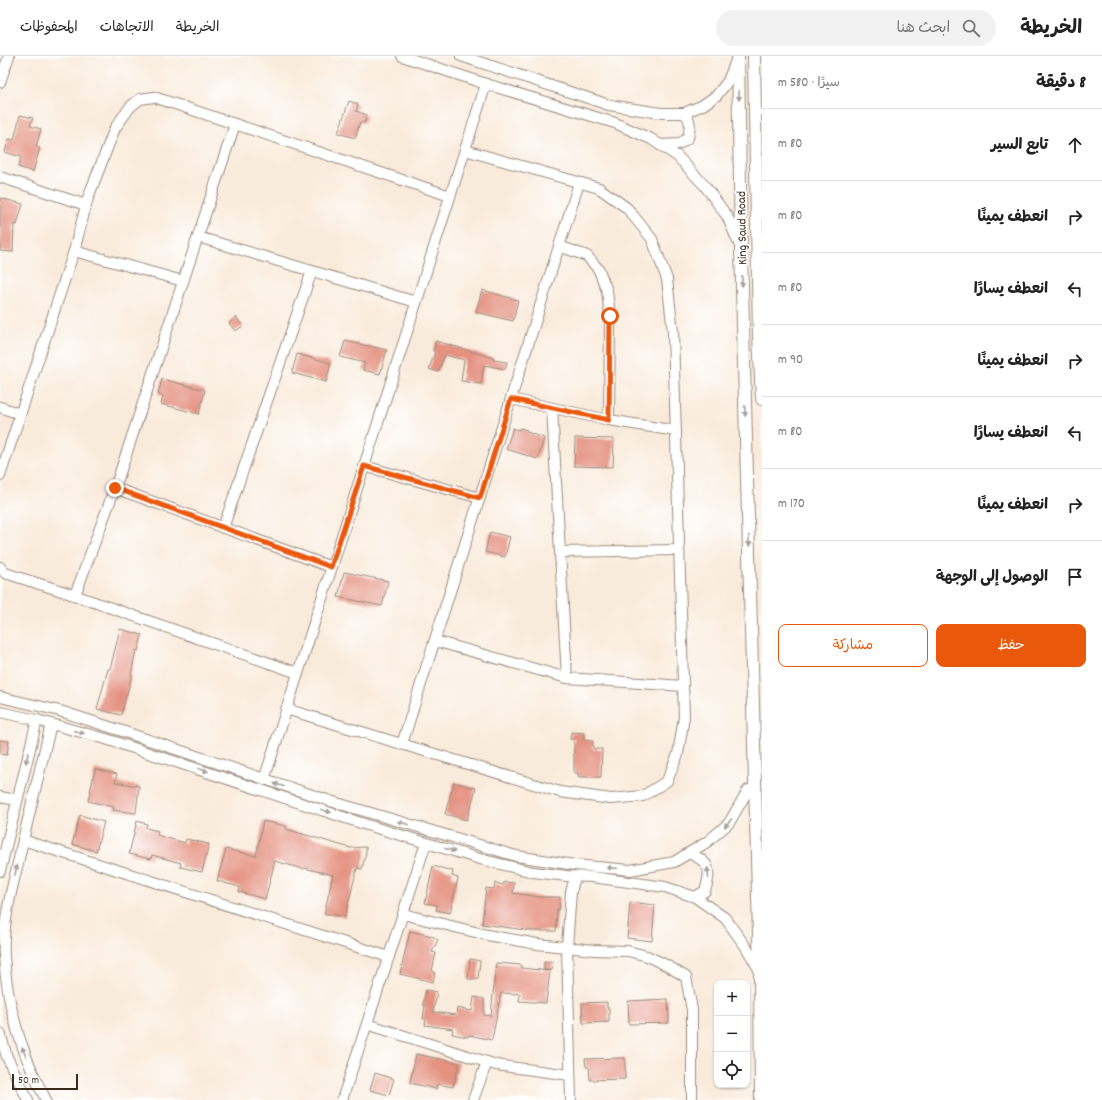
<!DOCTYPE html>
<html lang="ar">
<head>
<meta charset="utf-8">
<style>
	:root { --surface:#fff; --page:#f2f2f2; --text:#222; --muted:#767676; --line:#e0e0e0; --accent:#ea580c }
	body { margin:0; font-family:Dekko,"Playpen Sans Arabic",sans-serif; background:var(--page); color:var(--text); direction:rtl }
	.controls { position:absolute; right:12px; bottom:12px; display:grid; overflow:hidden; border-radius:8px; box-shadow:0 1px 3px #0004 }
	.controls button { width:36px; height:36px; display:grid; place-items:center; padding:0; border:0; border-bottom:1px solid var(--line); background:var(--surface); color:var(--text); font:20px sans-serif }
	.scale { position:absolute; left:12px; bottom:10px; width:66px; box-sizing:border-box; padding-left:4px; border:2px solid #3b2a1e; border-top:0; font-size:11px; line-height:14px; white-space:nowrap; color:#3b2a1e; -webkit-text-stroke:3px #fff; paint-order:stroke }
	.stop { position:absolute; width:12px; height:12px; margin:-9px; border:3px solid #ea580c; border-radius:50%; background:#fff }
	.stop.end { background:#ea580c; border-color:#fff; box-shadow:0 1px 4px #0008 }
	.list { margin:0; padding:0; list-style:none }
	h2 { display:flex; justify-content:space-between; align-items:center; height:52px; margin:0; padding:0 16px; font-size:17px }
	h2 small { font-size:13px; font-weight:400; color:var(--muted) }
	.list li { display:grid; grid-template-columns:26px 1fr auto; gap:12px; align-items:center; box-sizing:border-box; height:72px; padding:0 16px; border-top:1px solid var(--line) }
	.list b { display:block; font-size:15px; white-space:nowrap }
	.list em { font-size:13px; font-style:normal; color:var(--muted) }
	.actions { display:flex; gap:8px; padding:12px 16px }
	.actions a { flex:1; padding:9px 0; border:1px solid var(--accent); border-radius:8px; text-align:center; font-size:14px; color:var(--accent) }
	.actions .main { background:var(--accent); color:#fff }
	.icon { flex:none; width:22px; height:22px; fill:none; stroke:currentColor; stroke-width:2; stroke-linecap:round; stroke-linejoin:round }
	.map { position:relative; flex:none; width:762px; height:1044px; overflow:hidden; direction:ltr }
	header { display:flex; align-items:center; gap:24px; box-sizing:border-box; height:56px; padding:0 20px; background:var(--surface); border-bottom:1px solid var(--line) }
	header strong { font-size:19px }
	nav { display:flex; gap:22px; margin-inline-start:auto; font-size:14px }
	.search { width:280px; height:36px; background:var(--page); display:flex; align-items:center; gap:10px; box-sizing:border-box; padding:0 14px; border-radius:22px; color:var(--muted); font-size:15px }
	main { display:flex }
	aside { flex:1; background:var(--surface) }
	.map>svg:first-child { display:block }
	.building { fill:#e59281 }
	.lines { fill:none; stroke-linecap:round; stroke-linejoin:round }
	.minor-casing { stroke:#9a8a7c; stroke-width:12 }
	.major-casing { stroke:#9a8a7c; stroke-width:14 }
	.minor { stroke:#fff; stroke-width:10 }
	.major { stroke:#fff; stroke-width:12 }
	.oneway { fill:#a79f9a }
	.route { stroke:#ea580c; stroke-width:5 }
	.labels { text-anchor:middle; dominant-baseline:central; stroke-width:4; stroke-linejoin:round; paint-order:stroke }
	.street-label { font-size:13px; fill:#3b2a1e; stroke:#fff }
</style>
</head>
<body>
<header>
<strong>الخريطة</strong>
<div class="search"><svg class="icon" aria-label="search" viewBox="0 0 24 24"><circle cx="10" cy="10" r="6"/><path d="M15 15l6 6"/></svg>ابحث هنا</div>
<nav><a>الخريطة</a><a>الاتجاهات</a><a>المحفوظات</a></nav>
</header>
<main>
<aside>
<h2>8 دقيقة<small>سيرًا · 580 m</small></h2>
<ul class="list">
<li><svg class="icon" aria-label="ahead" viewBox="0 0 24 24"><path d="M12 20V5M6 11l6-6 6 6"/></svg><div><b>تابع السير</b></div><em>80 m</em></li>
<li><svg class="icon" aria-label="right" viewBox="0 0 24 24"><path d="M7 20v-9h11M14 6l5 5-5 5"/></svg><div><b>انعطف يمينًا</b></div><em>80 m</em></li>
<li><svg class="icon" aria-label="left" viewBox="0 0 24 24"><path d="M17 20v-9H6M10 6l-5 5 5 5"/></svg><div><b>انعطف يسارًا</b></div><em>80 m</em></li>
<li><svg class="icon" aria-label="right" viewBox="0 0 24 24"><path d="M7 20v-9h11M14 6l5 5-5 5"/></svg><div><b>انعطف يمينًا</b></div><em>90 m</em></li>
<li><svg class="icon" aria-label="left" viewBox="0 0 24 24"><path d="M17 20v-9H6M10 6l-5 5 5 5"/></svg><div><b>انعطف يسارًا</b></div><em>80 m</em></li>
<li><svg class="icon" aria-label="right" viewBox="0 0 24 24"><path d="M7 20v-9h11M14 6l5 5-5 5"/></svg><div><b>انعطف يمينًا</b></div><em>170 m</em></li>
<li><svg class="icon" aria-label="arrive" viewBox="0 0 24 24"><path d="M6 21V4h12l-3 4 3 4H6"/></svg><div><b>الوصول إلى الوجهة</b></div></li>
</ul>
<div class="actions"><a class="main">حفظ</a><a>مشاركة</a></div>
</aside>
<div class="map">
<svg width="762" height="1044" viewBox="0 0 762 1044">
	<rect width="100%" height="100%" fill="#fff"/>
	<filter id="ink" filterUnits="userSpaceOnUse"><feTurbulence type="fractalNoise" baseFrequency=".025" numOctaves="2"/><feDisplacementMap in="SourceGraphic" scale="8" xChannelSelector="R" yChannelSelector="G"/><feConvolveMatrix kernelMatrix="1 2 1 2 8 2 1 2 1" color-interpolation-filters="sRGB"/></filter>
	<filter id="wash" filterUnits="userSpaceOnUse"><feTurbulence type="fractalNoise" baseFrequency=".012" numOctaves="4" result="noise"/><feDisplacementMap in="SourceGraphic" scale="16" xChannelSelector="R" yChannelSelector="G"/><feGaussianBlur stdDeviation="0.9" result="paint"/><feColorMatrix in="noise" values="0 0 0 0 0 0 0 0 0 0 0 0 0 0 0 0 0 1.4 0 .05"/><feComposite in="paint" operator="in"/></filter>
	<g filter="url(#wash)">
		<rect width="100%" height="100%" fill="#f9ebdb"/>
		<g id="blocks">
			<g class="building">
				<path d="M349,45l9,3 -2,7 11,4 -3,8 -4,-1 -5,16 -17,-5z"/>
				<path d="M20,59l13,3 -3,8 11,3 -5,18 4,1 -7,24 -15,-5 3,-10 -16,-5 4,-13 5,1z"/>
				<path d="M0,142l23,6 -6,21 -3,-1 -1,28 -13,-1z"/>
				<path d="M482,234l36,10 -5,21 -37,-9z"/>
				<path d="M236,261l7,9 -8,5 -6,-8z"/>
				<path d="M345,285l42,9 -7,24 -17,-4 2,-7 -25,-6z"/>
				<path d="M436,285l58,17 -1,2 14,2 -2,7 -21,-4 -3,19 -20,-3 3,-21 -19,-5 -7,17 -9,-3 6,-17 -2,-1z"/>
				<path d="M297,298l34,9 -5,19 -34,-9z"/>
				<path d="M162,323l43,11 -6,24 -38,-10 2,-8 -5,-2z"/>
				<path d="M513,372l6,2 1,-2 7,2v2l17,6 -6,21 -32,-10z"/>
				<path d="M575,382l39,1 -1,28 -39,-1z"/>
				<path d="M490,476l20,5 -5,20 -20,-5z"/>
				<path d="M344,516l44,9 -6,25 -44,-9z"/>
				<path d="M120,573l22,6 -4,16 -2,-1 -5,25h1l-11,40 -24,-6 11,-40h2z"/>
				<path d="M571,676l13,1v7l9,1v8h9l-1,28h-23v-4h-4v-34h-4z"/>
				<path d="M0,684l9,1 -2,14 -7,-1z"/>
				<path d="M95,713l22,5 -2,8 24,4 -3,27 -23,-3 1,-3 -26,-6z"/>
				<path d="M454,726l22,6 -9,32 -22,-6z"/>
				<path d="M80,759l24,7 -8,29 -24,-7z"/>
				<path d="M137,765l10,3 -1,4 12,3 -1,4 28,8 1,-4 23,5 -7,28 -22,-5 1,-4 -29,-8 -1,4 -22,-5z"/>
				<path d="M263,765l23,5v3l54,16 11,3 15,-1v5l-4,17 -5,-1 -12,49 -16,-3h-5l9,-39 -29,-7 -1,1 -28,-8 -10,38 -26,-7 1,-5 -23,-6 9,-32 30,7z"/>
				<path d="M433,810l20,5 -1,5 6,2 -8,35 -14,-3 1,-5 -12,-2z"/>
				<path d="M504,826l10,1 -1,10 27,4h20l-1,13 -2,-1 -1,22h-24l-50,-7 4,-36 8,1 1,-6 9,2z"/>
				<path d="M630,846l25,3 -3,36 -25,-3z"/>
				<path d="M410,875l22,5 6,4 -6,12 4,1 -4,18 3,1 -2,10 -33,-8z"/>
				<path d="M470,903l10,2 -2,18h-10z"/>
				<path d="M544,906h9l-1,8h-8z"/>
				<path d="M496,907l25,2v3l29,3 -4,32 -27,-2 1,-7 -19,-1 -9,47 -23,-5 -1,2 -16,-3 1,-5 -28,-4 1,-6h-3l2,-14h-2l3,-15 11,2 -4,20 23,3 1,-7 15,3 2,-14 10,2v16l7,1z"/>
				<path d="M668,943l1,24 -40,1 -1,-23z"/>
				<path d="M607,946v6h2v14l-26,1 -1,-20z"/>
				<path d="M416,998l43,9 -6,24 -16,-3 -1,5 -26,-6z"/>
				<path d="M625,1002v21l-35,1 -1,-13h-3l-1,-8z"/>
				<path d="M375,1017l19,6 -5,16 -19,-5z"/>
			</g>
		</g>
	</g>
	<g filter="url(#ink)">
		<use href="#blocks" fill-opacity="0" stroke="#9a8a7c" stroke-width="1"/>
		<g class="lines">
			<g class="minor-casing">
				<g id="minor">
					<path d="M402,0l84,28 129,39 36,16 26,17 28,30 22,30 13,30"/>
					<path d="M461,0l148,49 51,8h24l19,-8 14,-10 11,-14 9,-23"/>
					<path d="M0,26l9,-26"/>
					<path d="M660,89l19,-1 9,-6c2,-10 4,-18 -4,-25"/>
					<path d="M0,121l86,28"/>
					<path d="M198,181l218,65"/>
					<path d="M559,190l28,10 12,14 8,21 3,25 -1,104"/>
					<path d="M74,195l109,30"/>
					<path d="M511,343l98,21 67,11"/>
					<path d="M0,351l20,7"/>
					<path d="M552,352l15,270"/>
					<path d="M364,410l116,32"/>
					<path d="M0,420l74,-225 14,-53 27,-70 15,-21 10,-8 14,-2 296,99"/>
					<path d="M115,432l216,79"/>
					<path d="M223,472l89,-257"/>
					<path d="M560,496l119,-2"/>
					<path d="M0,511l5,6 63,20 230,80"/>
					<path d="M75,539l40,-107 120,-364"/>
					<path d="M435,585l132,37 116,8"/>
					<path d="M0,641l60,14 59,19 211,71 126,37 60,18 59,9 55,5 44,-8 33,-20 22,-19 19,-33"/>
					<path d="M286,653l274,83 51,7 32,-3 24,-15 11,-27 6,-37 -11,-385 -6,-53 -15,-40 -25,-31 -28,-20 -134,-38"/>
					<path d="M0,656l37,8 69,19 261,86 113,34 53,13 34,4 25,1 73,10 30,10 30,21 21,29 14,24"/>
					<path d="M402,688l177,-561"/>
					<path d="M264,724l222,-696"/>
					<path d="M0,741l17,3"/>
					<path d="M23,784l366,117"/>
					<path d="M688,797c22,8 24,17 17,38l-10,6"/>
					<path d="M0,815l37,-151"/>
					<path d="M403,858l84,21 50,9 57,6 34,1 19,5 19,9 20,12 6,33v90"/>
					<path d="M367,968l129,41 74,10"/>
					<path d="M0,977l7,24 21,43"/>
					<path d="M46,1044c-24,-45 -39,-93 -42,-144 -2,-30 7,-64 14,-93 10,-46 22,-93 33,-139"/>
					<path d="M342,1044l84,-257"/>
					<path d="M473,1044l14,-38"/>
					<path d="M571,1044l-4,-153 4,-55 4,-15"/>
				</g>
			</g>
			<g class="major-casing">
				<g id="major">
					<path d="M738,0l3,192 19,724 1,128"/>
					<path d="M754,0l5,279 3,64"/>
				</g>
			</g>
			<use href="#minor" class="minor"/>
			<use href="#major" class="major"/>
		</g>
		<defs><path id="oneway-solid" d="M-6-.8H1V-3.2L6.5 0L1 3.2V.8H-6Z"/></defs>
		<g class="oneway">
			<use href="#oneway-solid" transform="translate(739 39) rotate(89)"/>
			<use href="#oneway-solid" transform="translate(742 225) rotate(88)"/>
			<use href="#oneway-solid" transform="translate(745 355) rotate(88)"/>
			<use href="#oneway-solid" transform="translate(749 485) rotate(88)"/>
			<use href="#oneway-solid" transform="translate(79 676) rotate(15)"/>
			<use href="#oneway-solid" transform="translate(27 702) rotate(104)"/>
			<use href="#oneway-solid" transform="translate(203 714) rotate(18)"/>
			<use href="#oneway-solid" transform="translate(279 729) rotate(-162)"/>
			<use href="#oneway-solid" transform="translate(326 755) rotate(18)"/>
			<use href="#oneway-solid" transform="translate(403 767) rotate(-164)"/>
			<use href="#oneway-solid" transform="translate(728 767) rotate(131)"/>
			<use href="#oneway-solid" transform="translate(450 794) rotate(17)"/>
			<use href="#oneway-solid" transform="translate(612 812) rotate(-175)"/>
			<use href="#oneway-solid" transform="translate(16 814) rotate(-77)"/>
			<use href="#oneway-solid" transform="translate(708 817) rotate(-97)"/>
			<use href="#oneway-solid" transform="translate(24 996) rotate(-112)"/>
		</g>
	</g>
	<g class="lines" filter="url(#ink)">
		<path class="route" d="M115,432l216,79 33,-101 116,32 31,-99 98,21 1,-104"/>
	</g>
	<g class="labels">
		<g class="street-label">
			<text transform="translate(743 172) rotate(-91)">King Saud Road</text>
		</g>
	</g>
</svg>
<div class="controls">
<button>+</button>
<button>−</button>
<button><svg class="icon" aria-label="locate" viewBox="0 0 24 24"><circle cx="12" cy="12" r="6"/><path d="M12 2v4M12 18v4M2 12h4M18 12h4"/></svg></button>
</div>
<div class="scale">50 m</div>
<div class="stop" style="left:610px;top:260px"></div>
<div class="stop end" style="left:115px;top:432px"></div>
</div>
</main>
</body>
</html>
